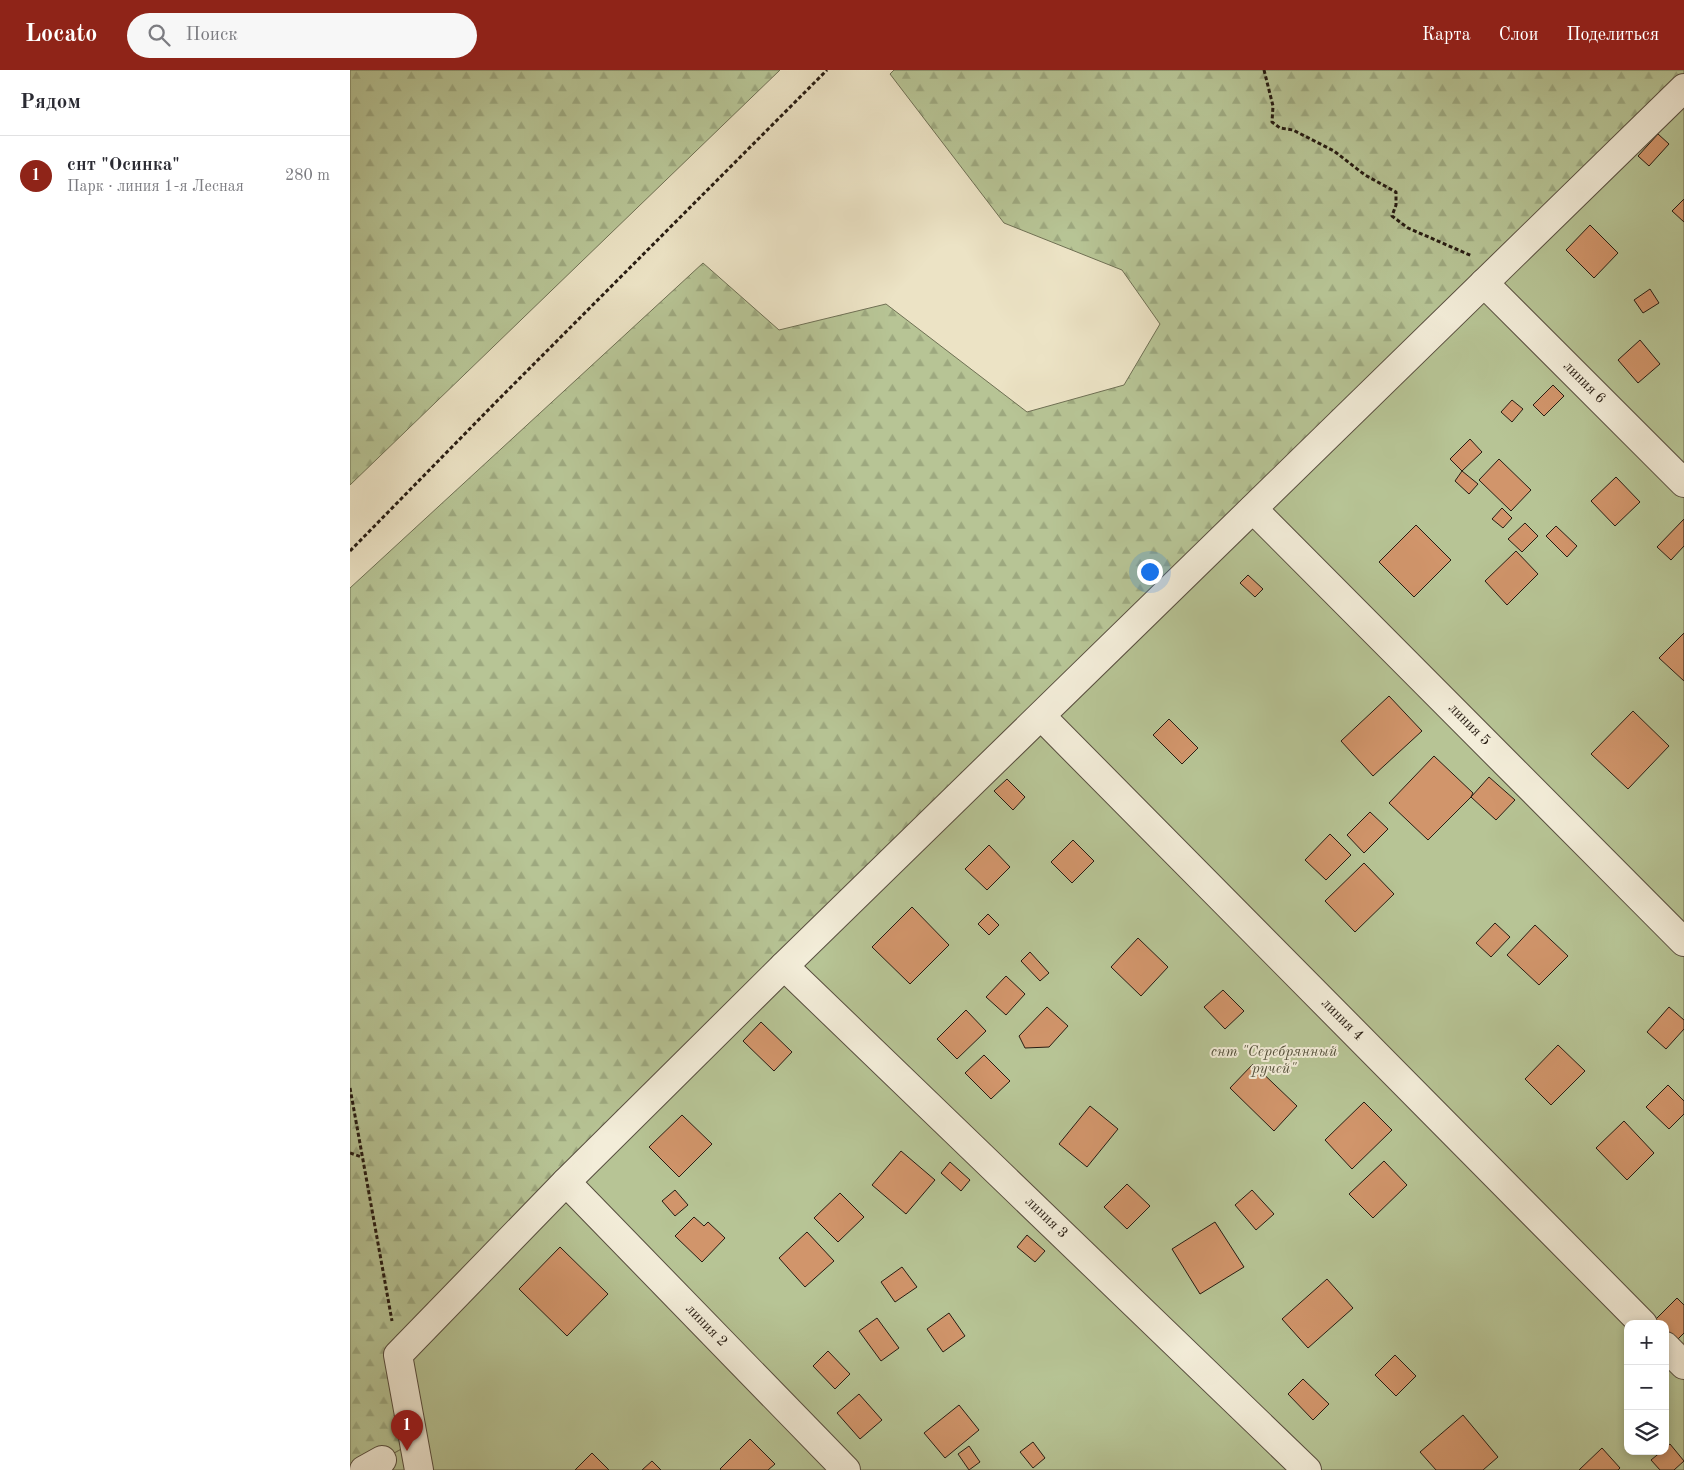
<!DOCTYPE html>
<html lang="ru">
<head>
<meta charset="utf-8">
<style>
	:root { --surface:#fff; --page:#f7f7f7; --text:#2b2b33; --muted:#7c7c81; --line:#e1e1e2; --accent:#8f2418 }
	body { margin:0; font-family:"Old Standard TT",serif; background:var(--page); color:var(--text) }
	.controls { position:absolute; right:15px; bottom:15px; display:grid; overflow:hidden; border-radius:10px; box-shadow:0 2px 8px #0003 }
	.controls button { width:45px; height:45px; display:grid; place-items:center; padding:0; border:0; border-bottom:1px solid var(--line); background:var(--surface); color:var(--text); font:25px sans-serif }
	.you { position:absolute; left:799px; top:501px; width:18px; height:18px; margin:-12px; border:4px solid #fff; border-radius:50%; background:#1a73e8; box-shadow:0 0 0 8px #1a73e833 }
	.badge { display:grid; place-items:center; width:32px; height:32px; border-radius:50%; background:var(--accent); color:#fff; font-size:16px; font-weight:700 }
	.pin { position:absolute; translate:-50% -41px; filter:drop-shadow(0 1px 2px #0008) }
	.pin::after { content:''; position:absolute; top:26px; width:18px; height:15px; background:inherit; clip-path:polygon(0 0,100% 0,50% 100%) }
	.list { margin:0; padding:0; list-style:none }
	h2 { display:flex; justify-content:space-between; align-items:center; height:65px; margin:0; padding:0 20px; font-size:21px }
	h2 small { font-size:16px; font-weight:400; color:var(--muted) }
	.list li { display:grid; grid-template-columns:32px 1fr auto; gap:15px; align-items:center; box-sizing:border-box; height:80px; padding:0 20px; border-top:1px solid var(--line) }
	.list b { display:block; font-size:19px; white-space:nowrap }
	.list p { margin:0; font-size:16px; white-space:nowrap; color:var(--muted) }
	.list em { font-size:16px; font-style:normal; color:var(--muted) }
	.icon { flex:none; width:28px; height:28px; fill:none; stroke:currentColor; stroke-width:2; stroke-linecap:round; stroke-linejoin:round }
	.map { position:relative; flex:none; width:1334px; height:1400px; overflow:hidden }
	header { display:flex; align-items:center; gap:30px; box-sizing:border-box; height:70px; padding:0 25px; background:var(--accent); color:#fff }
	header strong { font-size:24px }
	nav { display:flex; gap:28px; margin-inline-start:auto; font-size:18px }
	.search { width:350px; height:45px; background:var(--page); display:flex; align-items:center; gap:12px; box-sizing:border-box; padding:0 18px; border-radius:28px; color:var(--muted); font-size:19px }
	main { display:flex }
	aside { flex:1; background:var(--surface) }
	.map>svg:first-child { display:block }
	.forest { fill:url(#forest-firs); stroke:#6f7054 }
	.garden { fill:#b7c495; stroke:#6f7054; fill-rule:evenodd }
	.building { fill:#d1956b; stroke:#271c12 }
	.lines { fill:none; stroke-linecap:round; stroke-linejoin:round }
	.minor-casing { stroke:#584e3f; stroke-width:30 }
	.path { stroke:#271c12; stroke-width:3; stroke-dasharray:4 2.5; stroke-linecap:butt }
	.minor { stroke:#f3edd9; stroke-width:28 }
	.labels { text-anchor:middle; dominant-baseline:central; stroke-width:4; stroke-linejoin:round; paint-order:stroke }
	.street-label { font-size:15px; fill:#271c12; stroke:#f3edd9 }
	.park-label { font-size:15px; font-style:italic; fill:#524e39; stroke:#f3edd9 }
</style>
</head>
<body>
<header>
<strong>Locato</strong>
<div class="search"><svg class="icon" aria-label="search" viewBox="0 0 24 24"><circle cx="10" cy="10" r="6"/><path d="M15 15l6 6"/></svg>Поиск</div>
<nav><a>Карта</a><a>Слои</a><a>Поделиться</a></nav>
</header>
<main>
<aside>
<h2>Рядом<small></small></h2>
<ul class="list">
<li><span class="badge">1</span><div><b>снт &quot;Осинка&quot;</b><p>Парк · линия 1-я Лесная</p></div><em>280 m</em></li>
</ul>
</aside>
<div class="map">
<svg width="1334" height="1400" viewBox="0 0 1334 1400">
	<defs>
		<pattern id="forest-firs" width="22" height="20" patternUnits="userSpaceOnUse" patternTransform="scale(1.25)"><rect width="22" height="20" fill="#b7c495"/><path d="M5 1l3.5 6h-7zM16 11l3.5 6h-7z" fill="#9da87f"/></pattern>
	</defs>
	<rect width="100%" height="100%" fill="#ece3c5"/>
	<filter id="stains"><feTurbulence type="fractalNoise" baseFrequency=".004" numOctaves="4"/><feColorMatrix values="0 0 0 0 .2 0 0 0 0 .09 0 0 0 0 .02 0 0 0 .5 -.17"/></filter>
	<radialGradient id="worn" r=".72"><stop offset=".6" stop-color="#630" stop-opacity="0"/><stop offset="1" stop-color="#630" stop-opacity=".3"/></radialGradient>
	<g class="forest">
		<path d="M0,0h430l-430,415z"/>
		<path d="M544,0h790v18l-1270,1354 -50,28h-14v-882l353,-325 76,67 107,-26 141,108 97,-27 36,-61 -38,-54 -118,-47 -114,-149z"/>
	</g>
	<path class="garden" d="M1334,18v1382h-1320l50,-28 -16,-87zM1278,1254h37v127h-37z"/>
	<g class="building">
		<path d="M1308,64l11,10 -20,22 -11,-10z"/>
		<path d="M1334,129v23l-12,-11z"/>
		<path d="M1240,155l28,28 -24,25 -28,-28z"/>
		<path d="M1300,219l9,14 -16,10 -9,-13z"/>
		<path d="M1290,270l20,24 -22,19 -20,-23z"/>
		<path d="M1203,315l11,11 -20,20 -11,-11z"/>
		<path d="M1162,330l11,9 -11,13 -11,-10z"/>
		<path d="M1120,369l12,13 -20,19 -12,-12z"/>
		<path d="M1149,389l32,31 -20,21 -32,-31z"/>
		<path d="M1112,401l16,13 -9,10 -14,-13z"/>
		<path d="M1266,407l24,25 -25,24 -24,-25z"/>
		<path d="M1152,438l10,10 -9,10 -11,-9z"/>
		<path d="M1334,449v27l-13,14 -14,-13z"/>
		<path d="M1175,453l13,13 -16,16 -14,-13z"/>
		<path d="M1066,455l35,35 -37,37 -35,-35z"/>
		<path d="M1206,456l21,20 -10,11 -21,-21z"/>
		<path d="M1166,481l22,23 -31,31 -22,-24z"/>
		<path d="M898,505l15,14 -8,8 -15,-14z"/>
		<path d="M1334,563v48l-25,-23z"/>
		<path d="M1039,626l33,35 -49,45 -32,-35z"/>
		<path d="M1283,641l36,35 -41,43 -37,-35z"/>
		<path d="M819,649l29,29 -16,16 -29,-29z"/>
		<path d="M1084,686l39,37 -2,4 -43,43 -39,-37z"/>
		<path d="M1139,707l26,23 -19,20 -25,-23z"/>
		<path d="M657,709l18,18 -12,13 -19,-19z"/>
		<path d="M1020,742l18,17 -24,24 -17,-18z"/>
		<path d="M980,764l21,21 -25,25 -21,-20z"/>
		<path d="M723,770l21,21 -22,22 -21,-21z"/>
		<path d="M639,775l21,22 -23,23 -22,-21z"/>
		<path d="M1014,793l30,31 -39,38 -30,-31z"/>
		<path d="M562,837l37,38 -39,39 -38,-37z"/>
		<path d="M638,844l11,11 -10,10 -11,-11z"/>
		<path d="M1145,853l15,14 -19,20 -15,-14z"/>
		<path d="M1185,855l33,31 -29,29 -32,-30z"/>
		<path d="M788,868l30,29 -27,29 -30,-29z"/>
		<path d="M680,882l19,21 -9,8 -19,-20z"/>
		<path d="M656,906l19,18 -19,21 -20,-18z"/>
		<path d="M873,920l21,21 -19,18 -21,-22z"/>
		<path d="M697,937l21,19 -19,21 -24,1 -6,-12z"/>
		<path d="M1319,937l15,13v9l-18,20 -19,-17z"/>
		<path d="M616,940l20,21 -29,28 -20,-20z"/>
		<path d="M411,952l31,30 -18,19 -31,-30z"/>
		<path d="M1208,975l27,26 -34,34 -26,-26z"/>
		<path d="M634,985l26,26 -19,18 -26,-26z"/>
		<path d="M903,994l44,42 -23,25 -44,-43z"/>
		<path d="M1318,1015l16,16v13l-15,15 -23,-22z"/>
		<path d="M1014,1032l28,28 -40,39 -27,-29z"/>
		<path d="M740,1036l28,23 -31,38 -28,-23z"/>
		<path d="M332,1045l30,29 -33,33 -30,-30z"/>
		<path d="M1274,1051l30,32 -27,27 -31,-32z"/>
		<path d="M551,1081l34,29 -29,34 -34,-29z"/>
		<path d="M1034,1091l23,24 -34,33 -24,-24z"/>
		<path d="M600,1092l20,18 -9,11 -20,-18z"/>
		<path d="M777,1114l23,22 -23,23 -23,-22z"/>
		<path d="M325,1120l13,15 -13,11 -13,-15z"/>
		<path d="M902,1120l22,24 -18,16 -21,-25z"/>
		<path d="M490,1123l24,24 -26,25 -24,-24z"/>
		<path d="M344,1147l10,9 4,-4 17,16 -23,24 -27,-26z"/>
		<path d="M865,1152l29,45 -44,27 -28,-45z"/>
		<path d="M457,1162l27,29 -29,26 -26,-29z"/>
		<path d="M677,1165l18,16 -10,11 -18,-15z"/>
		<path d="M210,1177l48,47 -41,42 -48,-47z"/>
		<path d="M552,1197l15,20 -22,15 -14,-20z"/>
		<path d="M977,1209l26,29 -45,40 -26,-29z"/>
		<path d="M1327,1228l7,7v28l-7,7 -12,-11v-5h-5l-4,-5z"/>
		<path d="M599,1243l16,23 -22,16 -16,-23z"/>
		<path d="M527,1248l22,30 -18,13 -22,-30z"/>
		<path d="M478,1281l22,23 -15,15 -22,-23z"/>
		<path d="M1045,1285l21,21 -20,20 -21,-21z"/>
		<path d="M953,1309l26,25 -16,16 -25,-26z"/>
		<path d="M509,1324l23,26 -22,19 -23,-26z"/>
		<path d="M609,1335l20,25 -34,28 -21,-25z"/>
		<path d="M1113,1345l35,42 -15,13h-47l-16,-18z"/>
		<path d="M400,1369l25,25 -7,6h-47l-1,-1z"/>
		<path d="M683,1372l12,16 -12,10 -13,-16z"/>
		<path d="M1320,1374l14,17 -10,9h-14l-9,-10 11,-9h3v-3z"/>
		<path d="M619,1376l11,16 -11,8 -11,-16z"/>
		<path d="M1252,1378l18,20 -2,2h-39z"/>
		<path d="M242,1383l17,17h-34z"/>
		<path d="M302,1391l9,9h-19z"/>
	</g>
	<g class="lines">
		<g class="minor-casing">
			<g id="minor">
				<path d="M1134,213l200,200"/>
				<path d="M903,439l431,433"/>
				<path d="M691,646l602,608"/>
				<path d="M434,896l523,504"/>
				<path d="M216,1112l280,288"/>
				<path d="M1315,1276l19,19"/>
				<path d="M14,1400l18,-10"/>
				<path d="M69,1400l-21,-115 168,-173 218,-216 900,-878"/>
			</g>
		</g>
		<g class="path">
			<path d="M914,0l9,36 -1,16 8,6 13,2 41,21 31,24 31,17v13l-4,11 16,12 64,28"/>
			<path d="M0,481l146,-149 331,-332"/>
			<path d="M0,1018l42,233"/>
			<path d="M0,1083l12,4"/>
		</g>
		<use href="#minor" class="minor"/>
	</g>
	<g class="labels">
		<g class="street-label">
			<text transform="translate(1234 313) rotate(45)">линия 6</text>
			<text transform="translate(1119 655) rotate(45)">линия 5</text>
			<text transform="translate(992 950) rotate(45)">линия 4</text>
			<text transform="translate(696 1148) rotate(44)">линия 3</text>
			<text transform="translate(356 1256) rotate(46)">линия 2</text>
		</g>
		<g class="park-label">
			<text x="924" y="982">снт "Серебрянный<tspan x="924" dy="17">ручей"</tspan></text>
		</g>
	</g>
	<rect width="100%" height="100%" filter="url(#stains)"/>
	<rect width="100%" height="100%" fill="url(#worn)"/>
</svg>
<div class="controls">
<button>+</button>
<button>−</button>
<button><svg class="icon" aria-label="layers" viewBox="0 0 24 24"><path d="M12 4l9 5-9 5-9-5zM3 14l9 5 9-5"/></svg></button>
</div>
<div class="you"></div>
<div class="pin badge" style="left:57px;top:1381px">1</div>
</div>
</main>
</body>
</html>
